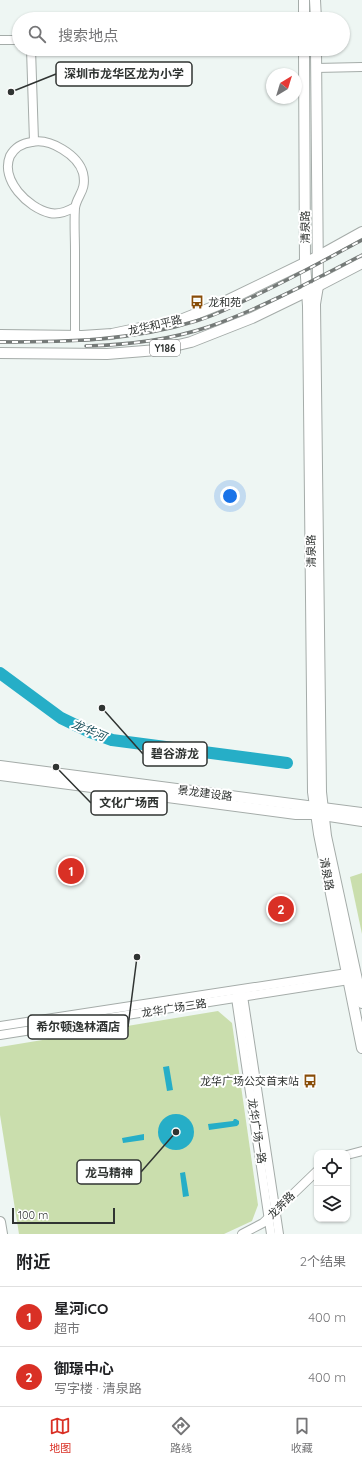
<!DOCTYPE html>
<html lang="zh">
<head>
<meta charset="utf-8">
<style>
	:root { --surface:#fff; --page:#f2f2f2; --text:#202124; --muted:#757577; --line:#e0e0e0; --accent:#d93025 }
	body { margin:0; font-family:Quicksand,"Noto Sans SC",sans-serif; background:var(--page); color:var(--text) }
	.controls { position:absolute; right:12px; bottom:12px; display:grid; overflow:hidden; border-radius:8px; box-shadow:0 1px 3px #0004 }
	.controls button { width:36px; height:36px; display:grid; place-items:center; padding:0; border:0; border-bottom:1px solid var(--line); background:var(--surface); color:var(--text); font:20px sans-serif }
	.compass { position:absolute; left:266px; top:68px; width:36px; height:36px; border-radius:50%; background:var(--surface); box-shadow:0 1px 3px #0004; rotate:38deg }
	.scale { position:absolute; left:12px; bottom:10px; width:103px; box-sizing:border-box; padding-left:4px; border:2px solid #303432; border-top:0; font-size:11px; line-height:14px; white-space:nowrap; color:#303432; -webkit-text-stroke:3px #fff; paint-order:stroke }
	.you { position:absolute; left:230px; top:496px; width:14px; height:14px; margin:-10px; border:3px solid #fff; border-radius:50%; background:#1a73e8; box-shadow:0 0 0 6px #1a73e833 }
	.badge { display:grid; place-items:center; width:26px; height:26px; border-radius:50%; background:var(--accent); color:#fff; font-size:13px; font-weight:700 }
	.pin { position:absolute; translate:-50% -50%; border:2px solid #fff; box-shadow:0 1px 4px #0006 }
	.list { margin:0; padding:0; list-style:none }
	h2 { display:flex; justify-content:space-between; align-items:center; height:52px; margin:0; padding:0 16px; font-size:17px }
	h2 small { font-size:13px; font-weight:400; color:var(--muted) }
	.list li { display:grid; grid-template-columns:26px 1fr auto; gap:12px; align-items:center; box-sizing:border-box; height:60px; padding:0 16px; border-top:1px solid var(--line) }
	.list b { display:block; font-size:15px; white-space:nowrap }
	.list p { margin:0; font-size:13px; white-space:nowrap; color:var(--muted) }
	.list em { font-size:13px; font-style:normal; color:var(--muted) }
	.icon { flex:none; width:22px; height:22px; fill:none; stroke:currentColor; stroke-width:2; stroke-linecap:round; stroke-linejoin:round }
	.map { position:relative; flex:none; width:362px; height:1234px; overflow:hidden }
	.search { position:absolute; background:var(--surface); box-shadow:0 1px 3px #0004; left:12px; right:12px; top:12px; height:44px; display:flex; align-items:center; gap:10px; box-sizing:border-box; padding:0 14px; border-radius:22px; color:var(--muted); font-size:15px }
	.sheet { height:172px; background:var(--surface) }
	nav { display:flex; justify-content:space-around; align-items:center; box-sizing:border-box; height:56px; border-top:1px solid var(--line); background:var(--surface); font-size:11px; color:var(--muted) }
	nav a { display:grid; justify-items:center; gap:2px }
	nav .on { color:var(--accent) }
	.map>svg:first-child { display:block }
	.green { fill:#cadead }
	.water { fill:#26aec7 }
	.lines { fill:none; stroke-linecap:round; stroke-linejoin:round }
	.river { stroke:#26aec7; stroke-width:12 }
	.minor-casing { stroke:#a5aca9; stroke-width:10 }
	.major-casing { stroke:#a5aca9; stroke-width:12 }
	.minor { stroke:#fff; stroke-width:8 }
	.major { stroke:#fff; stroke-width:10 }
	.rail-casing { stroke:#757a78; stroke-width:3.5 }
	.rail { stroke:#fff; stroke-width:2; stroke-dasharray:6; stroke-linecap:butt }
	.labels { text-anchor:middle; dominant-baseline:central; stroke-width:4; stroke-linejoin:round; paint-order:stroke }
	.shield { fill:#fff; stroke:#6e7170; stroke-width:1 }
	.shield-label { font-size:10px; font-weight:bold; fill:#303432 }
	.street-label { font-size:11px; fill:#303432; stroke:#fff }
	.poi-label { font-size:11px; fill:#303432; stroke:#fff; text-anchor:start }
	.water-label { font-size:12px; font-style:italic; fill:#20545f; stroke:#fff }
	.leader { fill:none; stroke:#303432; stroke-width:1.5 }
	.callout-dot { fill:#303432; stroke:#fff; stroke-width:1.5 }
	.callout { fill:#fff; stroke:#303432; stroke-width:1.5 }
	.callout-label { font-size:12px; text-anchor:middle; font-weight:bold; fill:#303432 }
</style>
</head>
<body>
<div class="map">
<svg width="362" height="1234" viewBox="0 0 362 1234">
	<rect width="100%" height="100%" fill="#eef6f3"/>
	<g class="green">
		<path d="M362,873v61l-12,-57z"/>
		<path d="M218,1011l14,12 26,182 -6,16 -28,13h-205l-19,-119v-68z"/>
	</g>
	<g class="water">
		<path d="M169,1066l4,24 -6,1 -4,-24z"/>
		<circle cx="176" cy="1132" r="18"/>
		<path d="M234,1119h2l3,2v3l-2,2 -28,4 -1,-6 25,-3z"/>
		<path d="M144,1134v6l-21,3 -1,-5z"/>
		<path d="M185,1172l4,24 -6,1 -3,-24z"/>
	</g>
	<g class="lines">
		<path class="river" d="M0,673l61,45 29,14 22,8 175,23"/>
		<g class="minor-casing">
			<g id="minor">
				<path d="M0,40h19"/>
				<path d="M31,49l3,92"/>
				<path d="M316,68l46,-1"/>
				<path d="M75,336c0,-28 0,-57 0,-85 0,-14 -1,-29 0,-43 2,-13 12,-17 8,-35 -5,-18 -33,-35 -51,-31 -9,1 -17,5 -22,14 -10,24 18,52 40,57 9,2 18,-2 25,-6"/>
				<path d="M241,992l2,4 36,238"/>
				<path d="M238,994l-2,4 35,236"/>
				<path d="M0,1026l347,-53"/>
				<path d="M0,1035l349,-55"/>
				<path d="M347,1155l15,-4"/>
				<path d="M242,1234l21,-11 54,-52"/>
			</g>
		</g>
		<g class="major-casing">
			<g id="major">
				<path d="M304,0v19"/>
				<path d="M315,0l1,19"/>
				<path d="M304,49l1,214 3,43 5,486 6,42 43,214"/>
				<path d="M316,49l2,237 -3,18 6,488 5,44 36,167"/>
				<path d="M0,335l82,1 30,-2 71,-15 35,-14 99,-48 45,-25"/>
				<path d="M0,353l107,1 50,-4 34,-8 61,-24 66,-32 44,-23"/>
				<path d="M0,766l362,47"/>
				<path d="M0,775l296,39h20l46,7"/>
				<path d="M0,1222l2,12"/>
			</g>
		</g>
		<use href="#minor" class="minor"/>
		<use href="#major" class="major"/>
		<g class="rail-casing">
			<g id="rail">
				<path d="M0,342c66,0 132,-1 196,-21 17,-5 34,-13 50,-21 39,-18 77,-39 116,-60"/>
				<path d="M86,346c41,-1 83,-6 122,-19 54,-19 104,-46 154,-72"/>
			</g>
		</g>
		<use href="#rail" class="rail"/>
	</g>
	<defs>
		<g id="bus-bare" transform="scale(1.08)"><path d="M-5-6H5V4H4V6H2V4H-2V6H-4V4H-5ZM-3.5-4V0h7V-4ZM-3.5 1.2v1.5H-2V1.2ZM2 1.2v1.5H3.5V1.2Z" fill="#884d08" stroke="#fff" stroke-width="2.5" paint-order="stroke"/></g>
	</defs>
	<g fill-rule="evenodd">
		<use href="#bus-bare" x="197" y="302"/>
		<use href="#bus-bare" x="310" y="1081"/>
	</g>
	<g class="labels">
		<rect class="shield" x="150" y="340" width="30" height="16" rx="3"/>
		<g class="shield-label">
			<text x="165" y="348">Y186</text>
		</g>
		<g class="street-label">
			<text transform="translate(305 227) rotate(-90)">清泉路</text>
			<text transform="translate(155 325) rotate(-13)">龙华和平路</text>
			<text transform="translate(311 551) rotate(-91)">清泉路</text>
			<text transform="translate(205 793) rotate(7)">景龙建设路</text>
			<text transform="translate(327 874) rotate(79)">清泉路</text>
			<text transform="translate(174 1008) rotate(-9)">龙华广场三路</text>
			<text transform="translate(257 1131) rotate(81)">龙华广场一路</text>
			<text transform="translate(281 1205) rotate(-45)">龙奔路</text>
		</g>
		<g class="poi-label">
			<text x="208" y="302">龙和苑</text>
			<text x="299" y="1081" text-anchor="end">龙华广场公交首末站</text>
		</g>
		<g class="water-label">
			<text transform="translate(89 730) rotate(23)">龙华河</text>
		</g>
	</g>
	<path class="leader" d="M11 92L56 74M102 708L143 754M56 767L91 803M137 957L128 1027M176 1132L141 1172"/>
	<g class="callout-dot">
		<circle cx="11" cy="92" r="4"/>
		<circle cx="102" cy="708" r="4"/>
		<circle cx="56" cy="767" r="4"/>
		<circle cx="137" cy="957" r="4"/>
		<circle cx="176" cy="1132" r="4"/>
	</g>
	<g class="callout">
		<rect x="56" y="62" width="136" height="24" rx="4"/>
		<rect x="143" y="742" width="64" height="24" rx="4"/>
		<rect x="91" y="791" width="76" height="24" rx="4"/>
		<rect x="28" y="1015" width="100" height="24" rx="4"/>
		<rect x="77" y="1160" width="64" height="24" rx="4"/>
	</g>
	<g class="callout-label">
		<text x="124" y="78">深圳市龙华区龙为小学</text>
		<text x="175" y="758">碧谷游龙</text>
		<text x="129" y="807">文化广场西</text>
		<text x="78" y="1031">希尔顿逸林酒店</text>
		<text x="109" y="1177">龙马精神</text>
	</g>
</svg>
<div class="controls">
<button><svg class="icon" aria-label="locate" viewBox="0 0 24 24"><circle cx="12" cy="12" r="6"/><path d="M12 2v4M12 18v4M2 12h4M18 12h4"/></svg></button>
<button><svg class="icon" aria-label="layers" viewBox="0 0 24 24"><path d="M12 4l9 5-9 5-9-5zM3 14l9 5 9-5"/></svg></button>
</div>
<svg class="compass" viewBox="-18 -18 36 36"><path d="M0-13l5 13h-10z" fill="#e53935"/><path d="M0 13l5-13h-10z" fill="#757577"/></svg>
<div class="scale">100 m</div>
<div class="you"></div>
<div class="pin badge" style="left:71px;top:871px">1</div>
<div class="pin badge" style="left:281px;top:909px">2</div>
<div class="search"><svg class="icon" aria-label="search" viewBox="0 0 24 24"><circle cx="10" cy="10" r="6"/><path d="M15 15l6 6"/></svg>搜索地点</div>
</div>
<section class="sheet">
<h2>附近<small>2个结果</small></h2>
<ul class="list">
<li><span class="badge">1</span><div><b>星河iCO</b><p>超市</p></div><em>400 m</em></li>
<li><span class="badge">2</span><div><b>御璟中心</b><p>写字楼 · 清泉路</p></div><em>400 m</em></li>
</ul>
</section>
<nav>
<a class="on"><svg class="icon" aria-label="map" viewBox="0 0 24 24"><path d="M3 6l6-2 6 2 6-2v14l-6 2-6-2-6 2zM9 4v14M15 6v14"/></svg>地图</a>
<a><svg class="icon" aria-label="directions" viewBox="0 0 24 24"><path d="M12 3l9 9-9 9-9-9zM9 14v-3h6M13 9l2 2-2 2"/></svg>路线</a>
<a><svg class="icon" aria-label="saved" viewBox="0 0 24 24"><path d="M7 4h10v16l-5-4-5 4z"/></svg>收藏</a>
</nav>
</body>
</html>
